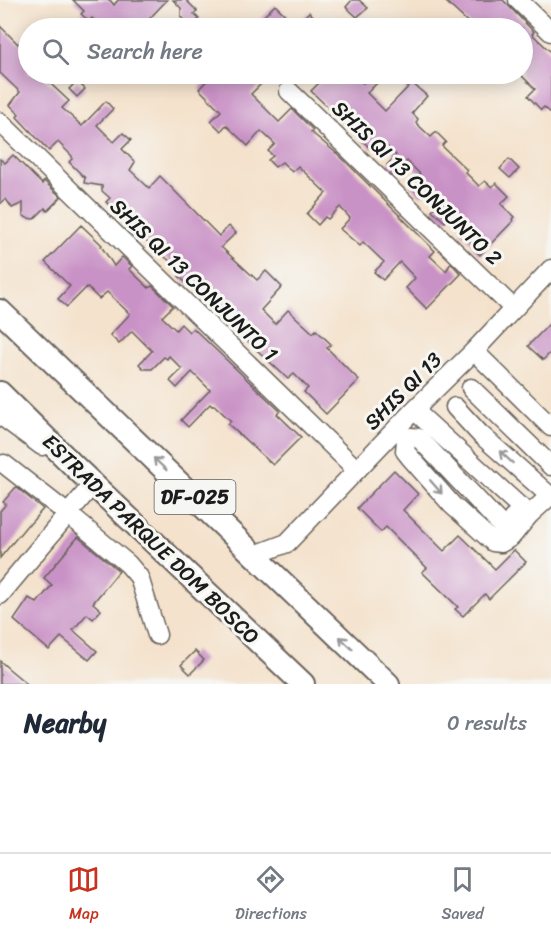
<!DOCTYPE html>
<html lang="en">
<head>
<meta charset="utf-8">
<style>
	:root { --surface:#fff; --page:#f6f6f7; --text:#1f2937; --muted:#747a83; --line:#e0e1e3; --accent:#c8321e }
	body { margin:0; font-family:Sriracha,sans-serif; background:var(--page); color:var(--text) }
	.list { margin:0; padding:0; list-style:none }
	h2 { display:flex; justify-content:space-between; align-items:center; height:78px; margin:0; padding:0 24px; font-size:26px }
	h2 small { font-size:20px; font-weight:400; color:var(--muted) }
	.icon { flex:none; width:33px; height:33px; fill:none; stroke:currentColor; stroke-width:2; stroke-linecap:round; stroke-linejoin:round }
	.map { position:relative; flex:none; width:551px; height:684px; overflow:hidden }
	.search { position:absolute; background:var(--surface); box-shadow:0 3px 15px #0003; left:18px; right:18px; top:18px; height:66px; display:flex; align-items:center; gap:15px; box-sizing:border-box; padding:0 21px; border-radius:33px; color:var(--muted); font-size:22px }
	.sheet { height:168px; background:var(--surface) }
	nav { display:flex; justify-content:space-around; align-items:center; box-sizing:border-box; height:84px; border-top:2px solid var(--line); background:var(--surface); font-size:16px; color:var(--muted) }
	nav a { display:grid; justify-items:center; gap:3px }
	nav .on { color:var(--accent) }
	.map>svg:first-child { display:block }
	.building { fill:#c992c6 }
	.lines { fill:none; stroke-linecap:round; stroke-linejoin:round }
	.minor-casing { stroke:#68615a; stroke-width:21 }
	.major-casing { stroke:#68615a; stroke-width:26 }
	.minor { stroke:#fff; stroke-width:18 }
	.major { stroke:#fff; stroke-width:22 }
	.oneway { stroke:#999 }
	.labels { text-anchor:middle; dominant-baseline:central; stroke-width:6; stroke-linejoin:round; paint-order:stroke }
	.shield { fill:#f6f6f2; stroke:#5d5d5c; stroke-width:1.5 }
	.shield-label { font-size:20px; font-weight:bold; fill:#1c1c1c }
	.street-label { font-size:21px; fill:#1c1c1c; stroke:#f6f6f2 }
</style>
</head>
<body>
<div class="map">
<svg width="551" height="684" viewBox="0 0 551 684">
	<rect width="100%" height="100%" fill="#f6f6f2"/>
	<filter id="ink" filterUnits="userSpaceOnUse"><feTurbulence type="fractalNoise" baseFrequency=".0167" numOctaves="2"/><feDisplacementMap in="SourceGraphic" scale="12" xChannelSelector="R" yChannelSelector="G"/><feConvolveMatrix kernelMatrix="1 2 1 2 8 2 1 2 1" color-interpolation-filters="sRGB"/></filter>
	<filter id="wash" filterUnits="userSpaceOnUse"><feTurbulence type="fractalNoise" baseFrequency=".008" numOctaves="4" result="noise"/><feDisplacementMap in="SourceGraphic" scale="24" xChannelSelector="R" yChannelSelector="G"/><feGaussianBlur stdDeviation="1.35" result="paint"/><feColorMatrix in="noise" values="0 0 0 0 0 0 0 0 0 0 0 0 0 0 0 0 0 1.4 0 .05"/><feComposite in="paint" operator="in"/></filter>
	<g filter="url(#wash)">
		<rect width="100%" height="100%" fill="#f4e2cc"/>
		<g id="blocks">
			<g class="building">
				<path d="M73,0h37l4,5 4,-5h49l-17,18 2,2 -8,8h-41l-11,-10 -3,3 -8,-7 3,-3z"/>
				<path d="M173,0h13l11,11 -3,3 5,5 -8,8 -10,-10v-9z"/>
				<path d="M352,0h7l9,8 -11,9 -11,-10z"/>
				<path d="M444,0h59l31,32 -2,2 19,18v61l-7,-6 -3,3 -13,-14 7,-7 -13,-13v-48h-48z"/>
				<path d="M275,5l21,20 13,-13 8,8 -8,8h-57z"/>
				<path d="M0,26l18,18 3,-3 7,7v26h12l29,27 -7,7 20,18 24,-25 7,8 -16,16 17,17 9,-9 8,7 -9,9 13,13 -5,8 19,18 11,-12 59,60 10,-10 7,7 -15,14 36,33 9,-9 16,16 -21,23 14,14 13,-14 25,23 3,-3 15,14 -4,4 32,32 -33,34 -22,-22 4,-4 -14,-14 -6,5 -60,-56 4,-5 -17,-16 -11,-10 -2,2 -12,-11 -2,2 -9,-9 4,-4 -54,-45 1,-1 -24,-24 4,-4 -8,-7v-5l-18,-3 1,-5 -16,-16 3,-3v-3l-14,-14 -9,9 -32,-34 2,-3 -9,-9 10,-13 -20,-19z"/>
				<path d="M213,74h58l-20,20 28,28 13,-13 21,21 -2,2 30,25 94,94 -5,5 16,15 5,-8 10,11 -34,35 -21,-21 9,-10 -15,-16 -17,18 -9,-8 10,-10 -21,-20 -3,4 -20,-17 10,-11 -10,-11 -12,12 -3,-2 -7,8 -11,-11 19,-21 -28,-27 -6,6 -10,-10 -7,5 -7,-7 5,-4 -5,-5 7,-7 -14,-13 -13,15 -22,-21 -5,6 -10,-10 10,-10 -22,-22z"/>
				<path d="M328,74h25l10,9 10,-9h13l-19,19 18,18 27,-28 15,13 -15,17 6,6 -2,4 15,14 5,-5 10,10 -4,4 25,24 -2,2 14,14 6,-5 7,6 4,-4 13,13 -8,8 13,13 -2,2 1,2 -33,34 -8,-8 2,-2 -14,-14 4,-4 -12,-12 -7,7 -13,-12 8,-7 -14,-13 -5,6 -12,-11 11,-11 -13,-13 -11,12 -9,-8 9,-10 -15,-14 -10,8 -60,-58z"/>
				<path d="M77,81l8,8 -8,8 -8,-8z"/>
				<path d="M13,155l29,29 2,-3 17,16 -14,14 -2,-3 -11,11 -7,-1 -4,-3v-12l-11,5 -6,-9 -6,5v-45l5,4z"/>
				<path d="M509,159l10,10 -9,9 -10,-9z"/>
				<path d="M81,225l21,20 -1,1 13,20 8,-9 10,9 -3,3 20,19 3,-2 21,20 -11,11 14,13 5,-6 8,8 4,-4 87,83 -3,3 24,23 -28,28 -45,-41 3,-3 -17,-16 -2,1 -2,-2 -22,23 -7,-7 29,-30 -18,-18 -15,16 -7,-7 12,-12 -13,-13 -2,3 -3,-2 -12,12h-8l-5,-5 13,-13 -20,-20 -13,13 -9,-9 20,-21 -23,-22 -8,7 -12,-12 -20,20 -9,-8 12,-13 -25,-24z"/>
				<path d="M551,322v30l-8,8 -15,-14z"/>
				<path d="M394,470l24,24 -15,16 41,41 16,-16 35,34 19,-19 12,12 -37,37 -4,-5 -22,22 -8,-7 3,-2 -36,-35 5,-4 -41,-41 -5,5 -24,-24z"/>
				<path d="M16,487l27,22 -14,16 -1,-1 -28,34v-47l6,-7 -3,-2z"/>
				<path d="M78,537l41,34 -26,32 8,7 -8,9 -6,-5 -14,16 24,21 -8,9 -28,-23 -12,13 -35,-30 15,-22 8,5 15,-18 -8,-7z"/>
				<path d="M195,651l9,9 -14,14 -9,-9z"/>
				<path d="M0,661l9,8 18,15h-27z"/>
			</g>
		</g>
	</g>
	<g filter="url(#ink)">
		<use href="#blocks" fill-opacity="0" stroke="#68615a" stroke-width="1.5"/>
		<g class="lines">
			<g class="minor-casing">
				<g id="minor">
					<path d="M518,0l33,32"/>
					<path d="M289,91l224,217"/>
					<path d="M0,122l357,348"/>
					<path d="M474,351l77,76"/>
					<path d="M471,388l80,78"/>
					<path d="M455,407l25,27 70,62"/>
					<path d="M414,410l115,105"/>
					<path d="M0,415l42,31"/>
					<path d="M4,464l64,50 60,50 11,13 18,58"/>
					<path d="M521,507l-13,18 -6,1 -83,-88 -8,-1 -5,3 -1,11 4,5 43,49 41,37 8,1 10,-6 18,-22 22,-20"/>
					<path d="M255,555l32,-12 127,-133 60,-59 77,-82"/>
					<path d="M0,595l93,-111"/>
				</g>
			</g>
			<g class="major-casing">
				<g id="major">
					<path d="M0,311l388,373"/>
					<path d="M0,393l77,76 226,215"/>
				</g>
			</g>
			<use href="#minor" class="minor"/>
			<use href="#major" class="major"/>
		</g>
		<defs><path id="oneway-shaft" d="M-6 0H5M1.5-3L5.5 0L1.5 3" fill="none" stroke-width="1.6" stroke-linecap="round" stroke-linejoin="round" transform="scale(1.5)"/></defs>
		<g class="oneway">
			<use href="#oneway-shaft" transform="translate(506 457) rotate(-138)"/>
			<use href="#oneway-shaft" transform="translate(160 464) rotate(-136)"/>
			<use href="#oneway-shaft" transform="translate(436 487) rotate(49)"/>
			<use href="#oneway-shaft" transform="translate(346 643) rotate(-136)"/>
		</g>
	</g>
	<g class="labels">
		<rect class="shield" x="154.5" y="480" width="81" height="34" rx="4.5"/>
		<g class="shield-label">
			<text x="195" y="497">DF-025</text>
		</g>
		<g class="street-label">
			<text transform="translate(417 183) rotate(44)">SHIS QI 13 CONJUNTO 2</text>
			<text transform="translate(194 280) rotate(44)">SHIS QI 13 CONJUNTO 1</text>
			<text transform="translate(403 391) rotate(-45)">SHIS QI 13</text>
			<text transform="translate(151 539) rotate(44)">ESTRADA PARQUE DOM BOSCO</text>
		</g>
	</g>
</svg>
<div class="search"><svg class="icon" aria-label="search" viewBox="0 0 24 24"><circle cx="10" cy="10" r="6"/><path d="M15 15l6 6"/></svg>Search here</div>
</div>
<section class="sheet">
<h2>Nearby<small>0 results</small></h2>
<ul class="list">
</ul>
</section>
<nav>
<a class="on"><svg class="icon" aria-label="map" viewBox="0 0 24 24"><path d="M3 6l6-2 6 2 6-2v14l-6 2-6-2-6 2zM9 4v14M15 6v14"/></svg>Map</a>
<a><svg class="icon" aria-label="directions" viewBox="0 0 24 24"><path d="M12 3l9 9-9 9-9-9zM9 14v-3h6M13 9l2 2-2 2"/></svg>Directions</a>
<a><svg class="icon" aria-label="saved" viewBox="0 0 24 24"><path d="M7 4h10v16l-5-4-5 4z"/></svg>Saved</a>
</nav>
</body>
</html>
